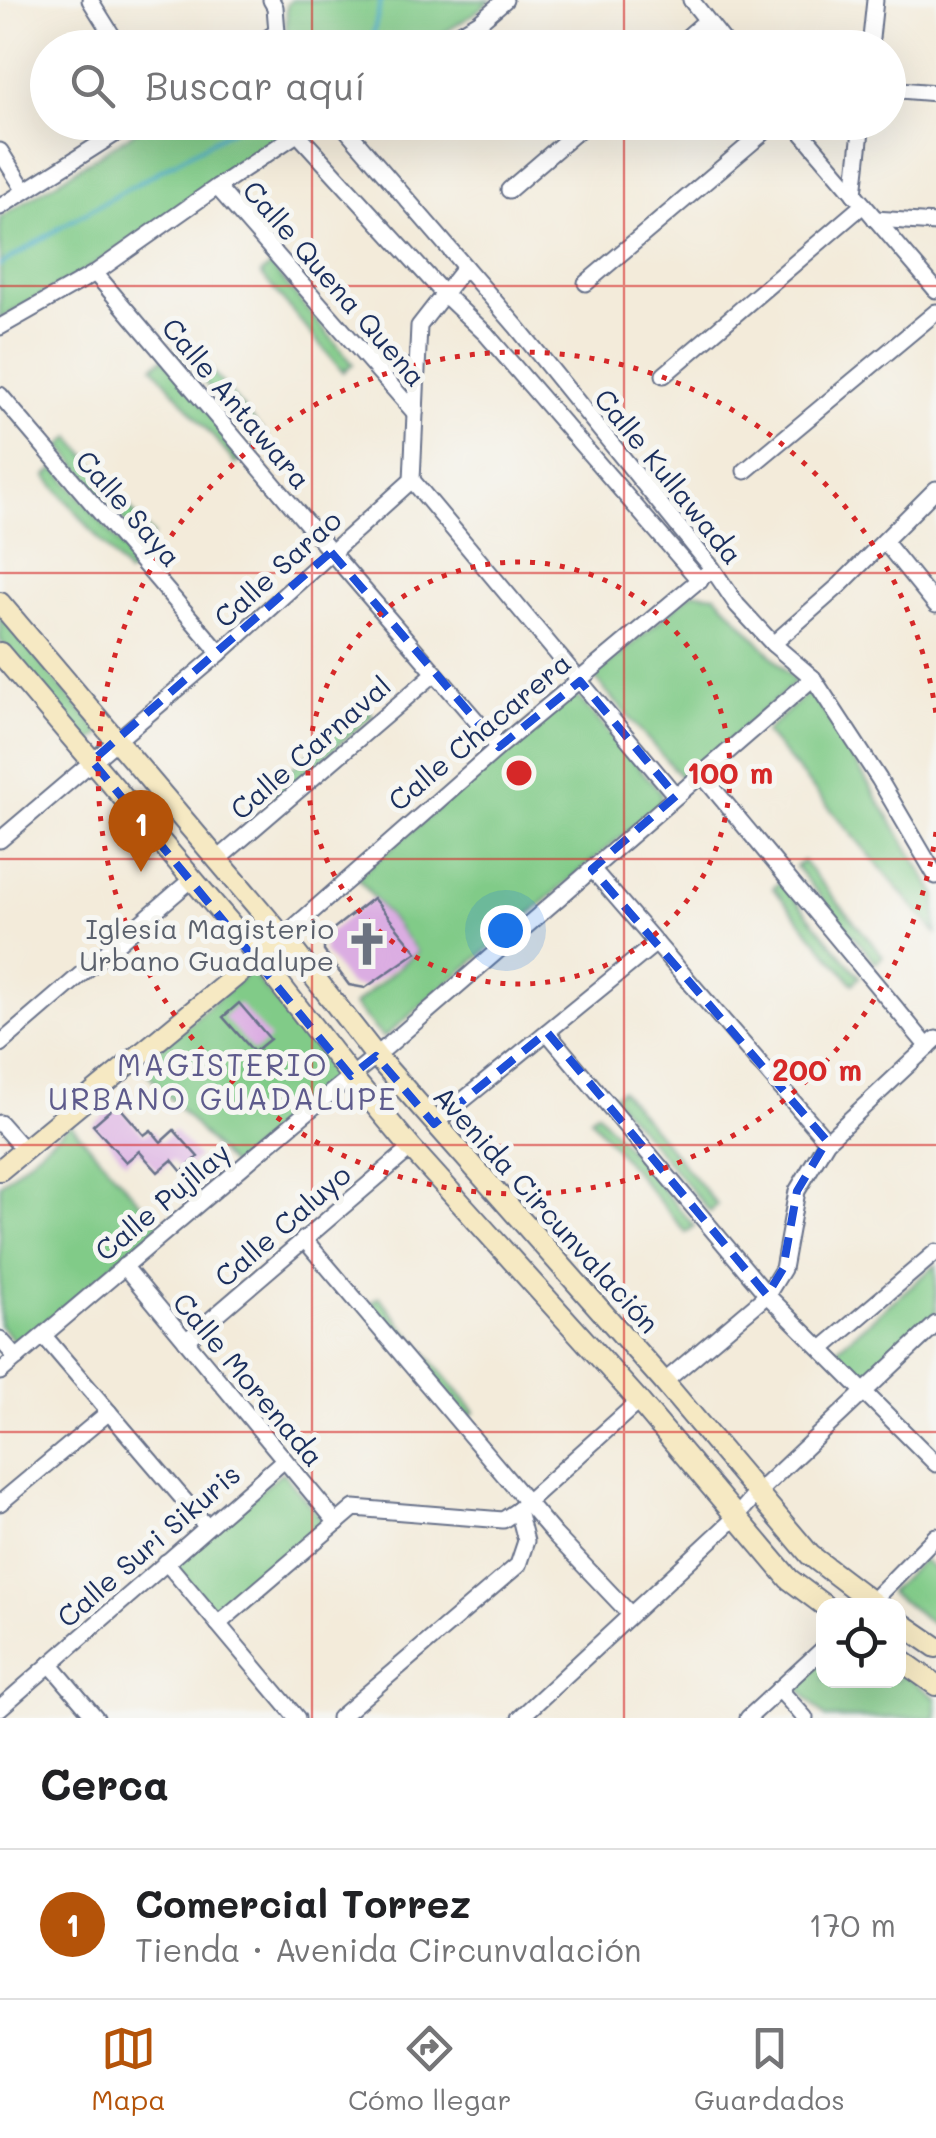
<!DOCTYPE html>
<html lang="es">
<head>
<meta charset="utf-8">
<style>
	:root { --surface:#fff; --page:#f6f6f6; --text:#202124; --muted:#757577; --line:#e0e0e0; --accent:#b45309 }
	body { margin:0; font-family:Mali,sans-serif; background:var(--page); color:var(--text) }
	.controls { position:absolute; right:30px; bottom:30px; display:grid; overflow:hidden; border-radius:20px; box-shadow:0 10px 40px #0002 }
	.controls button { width:90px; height:90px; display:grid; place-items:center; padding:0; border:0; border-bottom:2px solid var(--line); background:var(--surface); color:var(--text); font:50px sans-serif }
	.you { position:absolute; left:505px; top:930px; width:35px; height:35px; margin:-25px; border:8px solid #fff; border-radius:50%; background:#1a73e8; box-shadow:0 0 0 15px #1a73e833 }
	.badge { display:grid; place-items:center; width:65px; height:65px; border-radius:50%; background:var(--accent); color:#fff; font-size:32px; font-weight:700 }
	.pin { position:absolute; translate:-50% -82px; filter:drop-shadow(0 2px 5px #0008) }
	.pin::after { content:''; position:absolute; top:52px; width:35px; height:30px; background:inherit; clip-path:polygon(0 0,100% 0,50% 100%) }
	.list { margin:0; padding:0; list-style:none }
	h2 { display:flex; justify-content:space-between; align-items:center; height:130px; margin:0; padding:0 40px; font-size:42px }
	h2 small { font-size:32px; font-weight:400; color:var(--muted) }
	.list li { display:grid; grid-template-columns:65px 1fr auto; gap:30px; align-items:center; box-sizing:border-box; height:150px; padding:0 40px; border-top:2px solid var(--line) }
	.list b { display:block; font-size:38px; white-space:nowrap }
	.list p { margin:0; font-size:32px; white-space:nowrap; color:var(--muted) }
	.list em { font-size:32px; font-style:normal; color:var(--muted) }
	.icon { flex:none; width:55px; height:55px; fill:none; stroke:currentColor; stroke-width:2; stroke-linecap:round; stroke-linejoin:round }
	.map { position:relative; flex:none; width:936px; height:1718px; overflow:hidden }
	.search { position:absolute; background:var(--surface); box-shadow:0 10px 40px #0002; left:30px; right:30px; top:30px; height:110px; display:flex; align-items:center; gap:25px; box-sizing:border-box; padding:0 35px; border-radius:55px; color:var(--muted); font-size:38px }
	.sheet { height:280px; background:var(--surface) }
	nav { display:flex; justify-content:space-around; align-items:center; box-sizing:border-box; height:140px; border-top:2px solid var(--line); background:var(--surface); font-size:28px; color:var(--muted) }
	nav a { display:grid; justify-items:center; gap:5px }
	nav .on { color:var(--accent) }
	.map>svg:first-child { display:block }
	.green { fill:#81cb88; stroke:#4e7d73; stroke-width:2.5 }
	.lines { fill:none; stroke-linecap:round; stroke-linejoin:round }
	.stream { stroke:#49abc8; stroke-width:4 }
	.building { fill:#dbade2 }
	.street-casing { stroke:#677189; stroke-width:19 }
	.secondary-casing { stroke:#677189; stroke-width:24 }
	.street { stroke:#fff; stroke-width:15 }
	.secondary { stroke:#f6e9c3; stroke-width:20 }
	.marked { fill:none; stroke:#1d4ed8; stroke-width:8; stroke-dasharray:20 12; stroke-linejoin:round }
	.grid { fill:none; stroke:#d62828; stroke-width:2.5; stroke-opacity:0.55 }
	.ring { fill:none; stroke:#d62828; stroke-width:5; stroke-dasharray:5 10 }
	.labels { text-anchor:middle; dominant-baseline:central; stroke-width:10; stroke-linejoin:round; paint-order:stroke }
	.street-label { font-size:28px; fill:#1b2f5e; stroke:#f6f6f2 }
	.worship-label { font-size:28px; fill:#5b616d; stroke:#f6f6f2; text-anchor:end }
	.neighbourhood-label { font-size:30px; letter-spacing:2.5px; fill:#5e5b8c; stroke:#f6f6f2 }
	.centre { fill:#d62828; stroke:#f6f6f2; stroke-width:5 }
	.ring-label { font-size:30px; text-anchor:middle; font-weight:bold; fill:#d62828; stroke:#f6f6f2; stroke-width:10; stroke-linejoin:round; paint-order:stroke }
</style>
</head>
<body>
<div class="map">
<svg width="936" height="1718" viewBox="0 0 936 1718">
	<rect width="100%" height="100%" fill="#f6f6f2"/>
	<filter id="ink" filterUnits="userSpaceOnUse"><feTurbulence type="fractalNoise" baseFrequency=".01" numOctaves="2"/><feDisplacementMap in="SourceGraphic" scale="20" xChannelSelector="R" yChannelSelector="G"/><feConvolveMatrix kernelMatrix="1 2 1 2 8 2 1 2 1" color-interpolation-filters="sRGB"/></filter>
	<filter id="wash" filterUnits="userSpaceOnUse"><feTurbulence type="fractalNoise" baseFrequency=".0048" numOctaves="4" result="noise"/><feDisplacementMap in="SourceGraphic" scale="40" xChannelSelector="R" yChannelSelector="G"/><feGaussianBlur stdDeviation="2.25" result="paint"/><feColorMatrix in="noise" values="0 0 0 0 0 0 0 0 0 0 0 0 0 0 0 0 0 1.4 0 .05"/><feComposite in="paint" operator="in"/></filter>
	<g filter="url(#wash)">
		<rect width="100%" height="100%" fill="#f3ebda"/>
		<g class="green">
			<path d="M292,0h199l-19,15 -50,32 -156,1 20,-13 1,-31z"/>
			<path d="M149,123h157l-220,147 -86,49v-101z"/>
			<path d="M271,266l82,98 -10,8 -82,-98z"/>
			<path d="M186,340l82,98 -10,8 -82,-98z"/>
			<path d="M163,358l82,98 -9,8 -83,-98z"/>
			<path d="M71,437l82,99 -10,8 -82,-98z"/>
			<path d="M56,468l82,98 -10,8 -82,-98z"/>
			<path d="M693,592l23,3 80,87 -112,99 -90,-104z"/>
			<path d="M0,615l101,119 -13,11 -88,-105z"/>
			<path d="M811,690l125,204v39l-171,-201z"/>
			<path d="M572,696l8,3 81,94v10l-278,235 -29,-33 63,-53 -60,-75z"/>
			<path d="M364,705l9,10 -96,84 -9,-10z"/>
			<path d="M803,861l80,95 -7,7 -80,-96z"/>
			<path d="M780,882l80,95 -7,7 -80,-96z"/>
			<path d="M250,971l89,105 -107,90 -92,-101z"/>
			<path d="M621,1090l96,115 -7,7 -97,-115z"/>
			<path d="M597,1112l97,114 -8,7 -96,-115z"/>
			<path d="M70,1124l91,102 -142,121 -19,-22v-141z"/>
			<path d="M936,1265v50l-70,68 -31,-33z"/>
			<path d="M379,1297l96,115 -7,6 -97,-115z"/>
			<path d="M282,1472l44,52 -109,92 -44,-52z"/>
			<path d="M923,1559l13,12v55l-47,-34z"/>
			<path d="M823,1661l1,19h74l1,-9 37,27v20h-110l-31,-33z"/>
		</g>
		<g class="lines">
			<g class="stream">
				<path d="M359,48l14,-13 8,-35"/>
				<path d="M0,265l66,-41 180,-102"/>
			</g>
		</g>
		<g id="blocks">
			<g class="building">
				<path d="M373,898l44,54 -52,36 -16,-3 -25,-34v-15z"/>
				<path d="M239,1003l31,36 -16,13 -31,-35z"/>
				<path d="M117,1104l27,31 7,-5 10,12 13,-12 24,27 -16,15 -10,-12 -14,12 -19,-21 -13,11 -33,-37z"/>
			</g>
		</g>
	</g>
	<g filter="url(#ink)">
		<use href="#blocks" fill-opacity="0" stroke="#677189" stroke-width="2.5"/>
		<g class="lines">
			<g class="street-casing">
				<g id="street">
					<path d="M90,0l30,48"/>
					<path d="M691,0l38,48"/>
					<path d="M252,48l25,-16 -2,-25 -4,-7"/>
					<path d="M435,48l44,-26 26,-22"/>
					<path d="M675,48l31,-27"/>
					<path d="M870,48l5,-48"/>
					<path d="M888,89l48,4"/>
					<path d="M340,122l176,204 196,242 25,37 36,39 40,34 66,101 57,97"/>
					<path d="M793,122l143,168"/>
					<path d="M298,134l146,160 42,40 214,247"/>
					<path d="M0,151l25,40"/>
					<path d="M217,187l198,226"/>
					<path d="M509,190l79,-68"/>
					<path d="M854,194l8,-72"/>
					<path d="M0,207l134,-85"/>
					<path d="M875,219l61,4"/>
					<path d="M95,273l236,279 168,195"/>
					<path d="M586,283l190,-161"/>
					<path d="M0,327l95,-54 122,-86 98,-65"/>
					<path d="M664,375l199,-170"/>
					<path d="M0,395l220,258"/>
					<path d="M745,471l191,-159"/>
					<path d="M412,480l264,316"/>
					<path d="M884,541l52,64"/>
					<path d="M773,644l68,-60 95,-95"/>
					<path d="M702,775l226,272"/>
					<path d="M0,840l220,-187 192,-173 7,-154 46,-59"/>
					<path d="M217,860l218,-187"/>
					<path d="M592,869l235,272"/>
					<path d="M283,937l216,-190 207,-173"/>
					<path d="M547,1032l220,263 169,169"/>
					<path d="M0,1044l192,-165"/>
					<path d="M0,1123l24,27"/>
					<path d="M434,1124l222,-181"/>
					<path d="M304,1239l251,296 75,79"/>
					<path d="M124,1266l213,257"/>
					<path d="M44,1336l163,191"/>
					<path d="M0,1339l17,19"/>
					<path d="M186,1341l225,-193"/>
					<path d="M822,1349l114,-97"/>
					<path d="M0,1372l295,-250 81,-66 437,-378"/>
					<path d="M664,1382l103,-87 16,-26 14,-78 30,-50 109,-102"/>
					<path d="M0,1503l109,-91"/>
					<path d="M166,1562l131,156"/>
					<path d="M871,1602l65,-66"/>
					<path d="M218,1624l136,-116 149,12 15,-10 121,-109"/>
					<path d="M50,1664l46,54"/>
					<path d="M779,1689l26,29"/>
					<path d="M0,1708l284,-248"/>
					<path d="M339,1718l179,-153 8,-24 -8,-31"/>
					<path d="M520,1718l216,-201 21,-24 179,-169"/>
					<path d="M748,1718l76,-70"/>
				</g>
			</g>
			<g class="secondary-casing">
				<g id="secondary">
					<path d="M0,603l283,334 93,119 288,326 146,173 67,51"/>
					<path d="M0,653l258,303 93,120 60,72 228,253 150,178 36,27"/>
					<path d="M0,1170l283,-233"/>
					<path d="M898,1621l38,26"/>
					<path d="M898,1658l38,27"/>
				</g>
			</g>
			<use href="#street" class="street"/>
			<use href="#secondary" class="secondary"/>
		</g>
	</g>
	<path class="marked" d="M331,552l168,195 81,-66 96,115 -84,73 235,272 -30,50 -14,78 -16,26 -220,-263 -113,92 -58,-68 -25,20 -259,-315z"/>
	<path class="grid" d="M312,0v48M624,0v48M312,122v1596M624,122v1596M0,286h936M0,573h936M0,859h936M0,1145h936M0,1432h936"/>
	<g class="ring">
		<circle cx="519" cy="773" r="211"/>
		<path d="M936 832A421 421 0 1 1 936 714"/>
	</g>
	<defs>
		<g id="church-bare" transform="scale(3.45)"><path d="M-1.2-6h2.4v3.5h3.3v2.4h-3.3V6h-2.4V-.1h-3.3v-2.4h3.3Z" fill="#6b7280" stroke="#f6f6f2" stroke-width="2.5" paint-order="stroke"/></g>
	</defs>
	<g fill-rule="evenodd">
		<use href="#church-bare" x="367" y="944"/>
	</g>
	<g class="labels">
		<g class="street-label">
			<text transform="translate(335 283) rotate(49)">Calle Quena Quena</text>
			<text transform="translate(237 403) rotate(50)">Calle Antawara</text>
			<text transform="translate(669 476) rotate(51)">Calle Kullawada</text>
			<text transform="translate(129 508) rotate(49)">Calle Saya</text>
			<text transform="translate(277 568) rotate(-42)">Calle Sarao</text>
			<text transform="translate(479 731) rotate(-40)">Calle Chacarera</text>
			<text transform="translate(310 747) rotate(-41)">Calle Carnaval</text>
			<text transform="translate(162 1201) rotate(-40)">Calle Pujllay</text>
			<text transform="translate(547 1209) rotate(48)">Avenida Circunvalación</text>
			<text transform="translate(282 1225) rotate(-41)">Calle Caluyo</text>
			<text transform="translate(249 1379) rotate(50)">Calle Morenada</text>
			<text transform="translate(148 1545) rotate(-41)">Calle Suri Sikuris</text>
		</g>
		<g class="worship-label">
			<text x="334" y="928">Iglesia Magisterio<tspan x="334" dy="32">Urbano Guadalupe</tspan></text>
		</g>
		<g class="neighbourhood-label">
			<text x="223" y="1064">MAGISTERIO<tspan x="223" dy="34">URBANO GUADALUPE</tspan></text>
		</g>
	</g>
	<circle cx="519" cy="773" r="15" class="centre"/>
	<g class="ring-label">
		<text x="730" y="784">100 m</text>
		<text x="817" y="1081">200 m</text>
	</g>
</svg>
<div class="controls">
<button><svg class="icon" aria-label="locate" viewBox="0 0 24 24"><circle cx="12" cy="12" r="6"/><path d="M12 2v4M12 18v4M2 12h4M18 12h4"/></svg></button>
</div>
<div class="you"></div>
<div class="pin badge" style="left:141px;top:872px">1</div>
<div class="search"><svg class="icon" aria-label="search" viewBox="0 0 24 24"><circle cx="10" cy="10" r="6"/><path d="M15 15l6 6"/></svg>Buscar aquí</div>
</div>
<section class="sheet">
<h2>Cerca<small></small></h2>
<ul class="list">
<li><span class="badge">1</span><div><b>Comercial Torrez</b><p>Tienda · Avenida Circunvalación</p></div><em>170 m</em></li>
</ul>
</section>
<nav>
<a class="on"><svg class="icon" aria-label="map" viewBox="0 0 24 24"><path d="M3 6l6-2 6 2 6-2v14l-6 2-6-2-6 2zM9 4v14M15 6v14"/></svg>Mapa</a>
<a><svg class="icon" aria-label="directions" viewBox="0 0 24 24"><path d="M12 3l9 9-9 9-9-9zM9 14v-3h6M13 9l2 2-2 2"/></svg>Cómo llegar</a>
<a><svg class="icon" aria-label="saved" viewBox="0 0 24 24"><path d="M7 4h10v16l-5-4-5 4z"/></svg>Guardados</a>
</nav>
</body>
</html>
